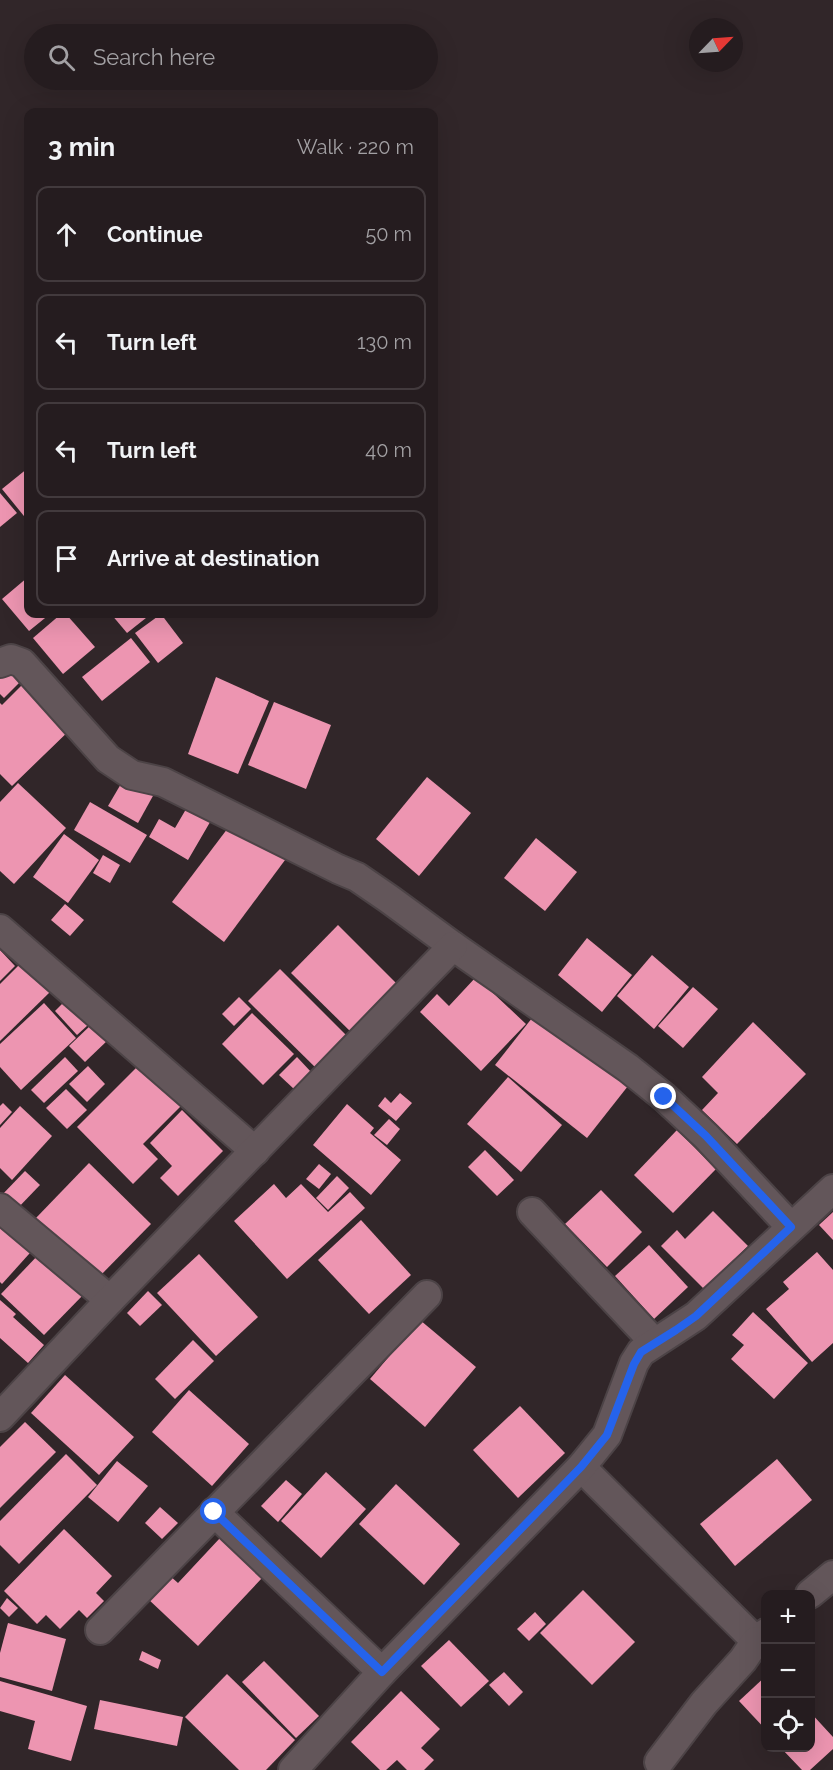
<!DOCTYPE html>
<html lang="en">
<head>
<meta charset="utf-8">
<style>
	:root { --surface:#251c1f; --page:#31292c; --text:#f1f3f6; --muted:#a3a1a4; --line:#423a3d }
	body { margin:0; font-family:Raleway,sans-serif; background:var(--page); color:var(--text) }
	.controls { position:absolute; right:18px; bottom:18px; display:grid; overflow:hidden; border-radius:12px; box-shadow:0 6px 24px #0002 }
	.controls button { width:54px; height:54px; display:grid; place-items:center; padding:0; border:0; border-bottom:2px solid var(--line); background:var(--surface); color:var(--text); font:30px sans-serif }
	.compass { position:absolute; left:689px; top:18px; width:54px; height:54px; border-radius:50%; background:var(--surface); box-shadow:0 6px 24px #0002; rotate:65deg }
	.stop { position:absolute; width:18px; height:18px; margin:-14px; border:4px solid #2563eb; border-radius:50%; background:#fff }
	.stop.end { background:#2563eb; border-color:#fff; box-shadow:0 2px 6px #0008 }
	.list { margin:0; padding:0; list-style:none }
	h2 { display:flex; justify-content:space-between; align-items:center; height:78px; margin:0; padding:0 24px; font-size:26px }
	h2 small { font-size:20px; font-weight:400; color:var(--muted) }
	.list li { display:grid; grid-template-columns:39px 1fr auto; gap:18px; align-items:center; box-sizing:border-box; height:96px; margin:0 12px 12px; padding:0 12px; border:2px solid var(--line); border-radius:12px }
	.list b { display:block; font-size:22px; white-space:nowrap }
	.list em { font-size:20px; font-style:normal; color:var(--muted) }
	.icon { flex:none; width:33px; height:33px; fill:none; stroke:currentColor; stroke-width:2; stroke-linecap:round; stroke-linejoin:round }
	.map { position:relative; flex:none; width:833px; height:1770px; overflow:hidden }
	.search { position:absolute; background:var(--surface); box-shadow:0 6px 24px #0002; left:24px; top:24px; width:414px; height:66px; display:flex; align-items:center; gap:15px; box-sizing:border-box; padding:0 21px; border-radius:33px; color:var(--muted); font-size:22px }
	.panel { position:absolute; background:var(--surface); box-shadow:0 6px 24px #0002; left:24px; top:108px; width:414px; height:510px; border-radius:12px }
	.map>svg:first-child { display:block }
	.building { fill:#ed95b1 }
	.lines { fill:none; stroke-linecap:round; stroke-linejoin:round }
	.street-casing { stroke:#4c4346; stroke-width:32 }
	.street { stroke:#63565a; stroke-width:28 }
	.route { stroke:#2563eb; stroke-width:8 }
</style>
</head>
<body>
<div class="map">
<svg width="833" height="1770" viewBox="0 0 833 1770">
	<rect width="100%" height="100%" fill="#312629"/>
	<g class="building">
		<path d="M28,468v53l-26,-32z"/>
		<path d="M0,493l17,20 -17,14z"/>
		<path d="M28,577v37h22l-21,17 -27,-32z"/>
		<path d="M61,614h5l29,33 -32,27 -30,-36z"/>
		<path d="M111,614h40l-24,19z"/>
		<path d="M161,614l22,29 -25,20 -23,-30z"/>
		<path d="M131,638l19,24 -48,39 -20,-24z"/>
		<path d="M10,663l14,15 -20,20 -4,-4v-21z"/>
		<path d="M30,677l46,47 -64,62 -12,-12v-71l2,2z"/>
		<path d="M216,677l53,24 -31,73 -50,-20z"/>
		<path d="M274,702l57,23 -25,64 -58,-24z"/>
		<path d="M125,777l29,17 -16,29 -30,-17z"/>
		<path d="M427,777l44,36 -52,63 -43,-37z"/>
		<path d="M18,783l48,45 -52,56 -14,-13v-69z"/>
		<path d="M90,802l57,33 -17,28 -56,-33z"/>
		<path d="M189,804l24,13 -25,43 -39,-23 10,-18 16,9z"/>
		<path d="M234,820l57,32 -67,90 -52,-40z"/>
		<path d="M64,834l35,26 -31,43 -35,-26z"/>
		<path d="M536,838l41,34 -32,39 -41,-33z"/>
		<path d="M103,855l17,10 -10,18 -17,-10z"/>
		<path d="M65,904l19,16 -14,16 -19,-16z"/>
		<path d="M338,925l63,63 -47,47 -63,-62z"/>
		<path d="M587,938l45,37 -30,37 -44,-37z"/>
		<path d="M0,950l15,16 -15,15z"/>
		<path d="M652,955l37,32 -35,42 -37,-33z"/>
		<path d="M21,963l29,29 -50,49v-57z"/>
		<path d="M280,969l70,70 -31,32 -71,-70z"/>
		<path d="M476,977l50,47 -45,47 -61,-59 17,-18 12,12z"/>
		<path d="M693,987l25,22 -35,39 -25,-22z"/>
		<path d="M239,997l12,12 -17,17 -12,-12z"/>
		<path d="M65,1001l23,24 -11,10 -22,-24z"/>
		<path d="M44,1003l32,35 -55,52 -21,-23v-23z"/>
		<path d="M252,1013l42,41 -31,31 -41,-41z"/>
		<path d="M536,1013l92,73 -41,52 -92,-73z"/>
		<path d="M753,1022l53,52 -69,70 -35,-34 16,-17 -16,-16z"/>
		<path d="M93,1023l16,16 -24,23 -16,-16z"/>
		<path d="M65,1057l13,14 -34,32 -13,-13z"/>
		<path d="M297,1057l15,16 -17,17 -16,-15z"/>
		<path d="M142,1062l41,42 -40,40 15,15 -25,25 -56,-57z"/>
		<path d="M88,1066l17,18 -18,18 -18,-18z"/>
		<path d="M508,1077l54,48 -41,47 -54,-48z"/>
		<path d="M66,1089l21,21 -20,19 -21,-21z"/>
		<path d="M400,1093l12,10 -16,18 -18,-15 7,-9 6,6z"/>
		<path d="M3,1103l9,9 -12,13v-19z"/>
		<path d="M347,1104l27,24 -4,5 31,27 -30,35 -58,-50z"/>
		<path d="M20,1106l32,30 -40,44 -12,-12v-40z"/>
		<path d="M182,1110l41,41 -45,45 -18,-18 12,-12 -22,-23z"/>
		<path d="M389,1119l11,10 -13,16 -13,-10z"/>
		<path d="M677,1130l39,39 -43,44 -39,-38z"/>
		<path d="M485,1150l29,30 -17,16 -29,-29z"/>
		<path d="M89,1163l62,61 -54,55 -62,-60z"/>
		<path d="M319,1164l12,10 -12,15 -13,-10z"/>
		<path d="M25,1171l15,14 -25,26 -15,-14z"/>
		<path d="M337,1176l12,12 -21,22 -12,-12z"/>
		<path d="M274,1184l12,14 15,-14 27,28 22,-20 15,16 -78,71 -53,-58z"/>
		<path d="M601,1190l41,42 -35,35 -42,-43z"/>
		<path d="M713,1211l35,35 -44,43 -43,-43 16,-16 8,9z"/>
		<path d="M833,1212v28l-14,-15z"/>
		<path d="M361,1220l50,55 -42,39 -51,-54z"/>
		<path d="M0,1223l38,21 -36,40 -2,-2z"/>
		<path d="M649,1245l39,42 -34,32 -39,-43z"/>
		<path d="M41,1252l44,41 -41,42 -43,-41z"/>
		<path d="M817,1252l16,18v73l-21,19 -46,-53 23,-20 -6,-7z"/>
		<path d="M199,1254l59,63 -42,39 -59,-63z"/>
		<path d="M148,1291l14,14 -22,21 -13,-13z"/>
		<path d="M0,1300l16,14 -3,3 31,28 -16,18 -28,-25z"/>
		<path d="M753,1312l55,51 -34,36 -43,-40 13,-14 -12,-10z"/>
		<path d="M420,1320l56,47 -51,60 -55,-48z"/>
		<path d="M193,1340l21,21 -39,38 -20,-20z"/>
		<path d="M65,1375l69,62 -35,38 -68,-62z"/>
		<path d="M189,1390l60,54 -37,42 -60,-54z"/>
		<path d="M520,1406l45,47 -47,45 -45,-48z"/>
		<path d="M25,1422l31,30 -56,56v-61z"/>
		<path d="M66,1454l31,31 -78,79 -19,-19v-24z"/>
		<path d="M777,1459l35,41 -77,66 -35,-42z"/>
		<path d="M117,1461l31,25 -30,36 -30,-25z"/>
		<path d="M326,1472l40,37 -45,49 -40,-37z"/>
		<path d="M286,1480l16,14 -24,28 -17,-16z"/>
		<path d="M396,1484l64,60 -36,41 -65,-61z"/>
		<path d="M160,1507l18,16 -16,16 -17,-16z"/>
		<path d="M64,1529l48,47 -16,17 8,8 -17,17 -8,-8 -19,19 -14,-14 -9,9 -33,-33z"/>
		<path d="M220,1538l42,40 -64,68 -51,-48 22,-23 9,8z"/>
		<path d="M583,1590l52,52 -43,43 -52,-52z"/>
		<path d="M7,1598l11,10 -9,9 -9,-9z"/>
		<path d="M535,1612l11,12 -17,17 -12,-12z"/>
		<path d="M8,1623l58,16 -14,52 -52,-14v-24z"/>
		<path d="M449,1640l40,41 -28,26 -40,-41z"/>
		<path d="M142,1651l19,9 -3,9 -19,-9z"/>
		<path d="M264,1661l55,55 -23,22 -54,-56z"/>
		<path d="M504,1672l19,20 -14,14 -20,-21z"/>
		<path d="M227,1674l68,66 -29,30h-27l-54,-53z"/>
		<path d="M766,1676v54l-27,-29z"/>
		<path d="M0,1681l87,25 -16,55 -43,-12 7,-28 -35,-10z"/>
		<path d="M401,1691l39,38 -19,19 13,12 -10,10h-17l-10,-10 -11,10h-6l-29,-28z"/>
		<path d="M100,1700l83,17 -6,29 -83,-17z"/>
		<path d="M810,1712l23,25v12l-23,21h-8l-21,-22h29z"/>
	</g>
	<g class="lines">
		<g class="street-casing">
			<g id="street">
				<path d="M0,663l11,-4 11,4 86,96 24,16 31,7 175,87 19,8 32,22 64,47 175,122 36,29 42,39 85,91"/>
				<path d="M0,929l255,222"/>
				<path d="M0,1208l110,92"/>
				<path d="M532,1212l122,130"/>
				<path d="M0,1417l110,-117 343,-354"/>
				<path d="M581,1467l175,174 10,-8"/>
				<path d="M214,1512l168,160"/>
				<path d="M810,1594l23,-19"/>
				<path d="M100,1630l327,-335"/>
				<path d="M659,1762l45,-59 39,-43 13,-19"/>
				<path d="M293,1770l89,-98 199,-205 26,-32 27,-72 7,-11 55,-36 137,-127"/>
			</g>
		</g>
		<use href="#street" class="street"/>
	</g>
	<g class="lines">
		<path class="route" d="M214,1512l168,160 199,-205 26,-32 27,-71 7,-12 35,-22 20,-14 95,-89 -85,-91 -42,-39"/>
	</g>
</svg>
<div class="controls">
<button>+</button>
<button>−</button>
<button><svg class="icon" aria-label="locate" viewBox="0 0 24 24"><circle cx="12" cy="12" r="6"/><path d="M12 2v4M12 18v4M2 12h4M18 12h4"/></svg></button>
</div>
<svg class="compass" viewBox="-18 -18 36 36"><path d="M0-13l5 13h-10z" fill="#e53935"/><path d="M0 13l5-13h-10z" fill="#a3a1a4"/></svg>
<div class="stop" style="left:214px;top:1512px"></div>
<div class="stop end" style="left:664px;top:1097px"></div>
<div class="search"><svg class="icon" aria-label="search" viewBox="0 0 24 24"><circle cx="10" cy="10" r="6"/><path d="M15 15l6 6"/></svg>Search here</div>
<section class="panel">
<h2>3 min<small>Walk · 220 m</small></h2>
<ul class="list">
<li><svg class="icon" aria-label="ahead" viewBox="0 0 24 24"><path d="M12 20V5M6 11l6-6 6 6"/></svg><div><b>Continue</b></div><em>50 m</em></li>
<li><svg class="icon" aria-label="left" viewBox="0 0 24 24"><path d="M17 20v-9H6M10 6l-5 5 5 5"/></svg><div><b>Turn left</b></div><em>130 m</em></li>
<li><svg class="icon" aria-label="left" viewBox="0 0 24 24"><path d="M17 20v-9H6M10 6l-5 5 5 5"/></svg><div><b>Turn left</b></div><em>40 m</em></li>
<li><svg class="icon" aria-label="arrive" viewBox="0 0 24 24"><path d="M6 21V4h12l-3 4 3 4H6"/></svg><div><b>Arrive at destination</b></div></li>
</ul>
</section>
</div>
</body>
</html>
